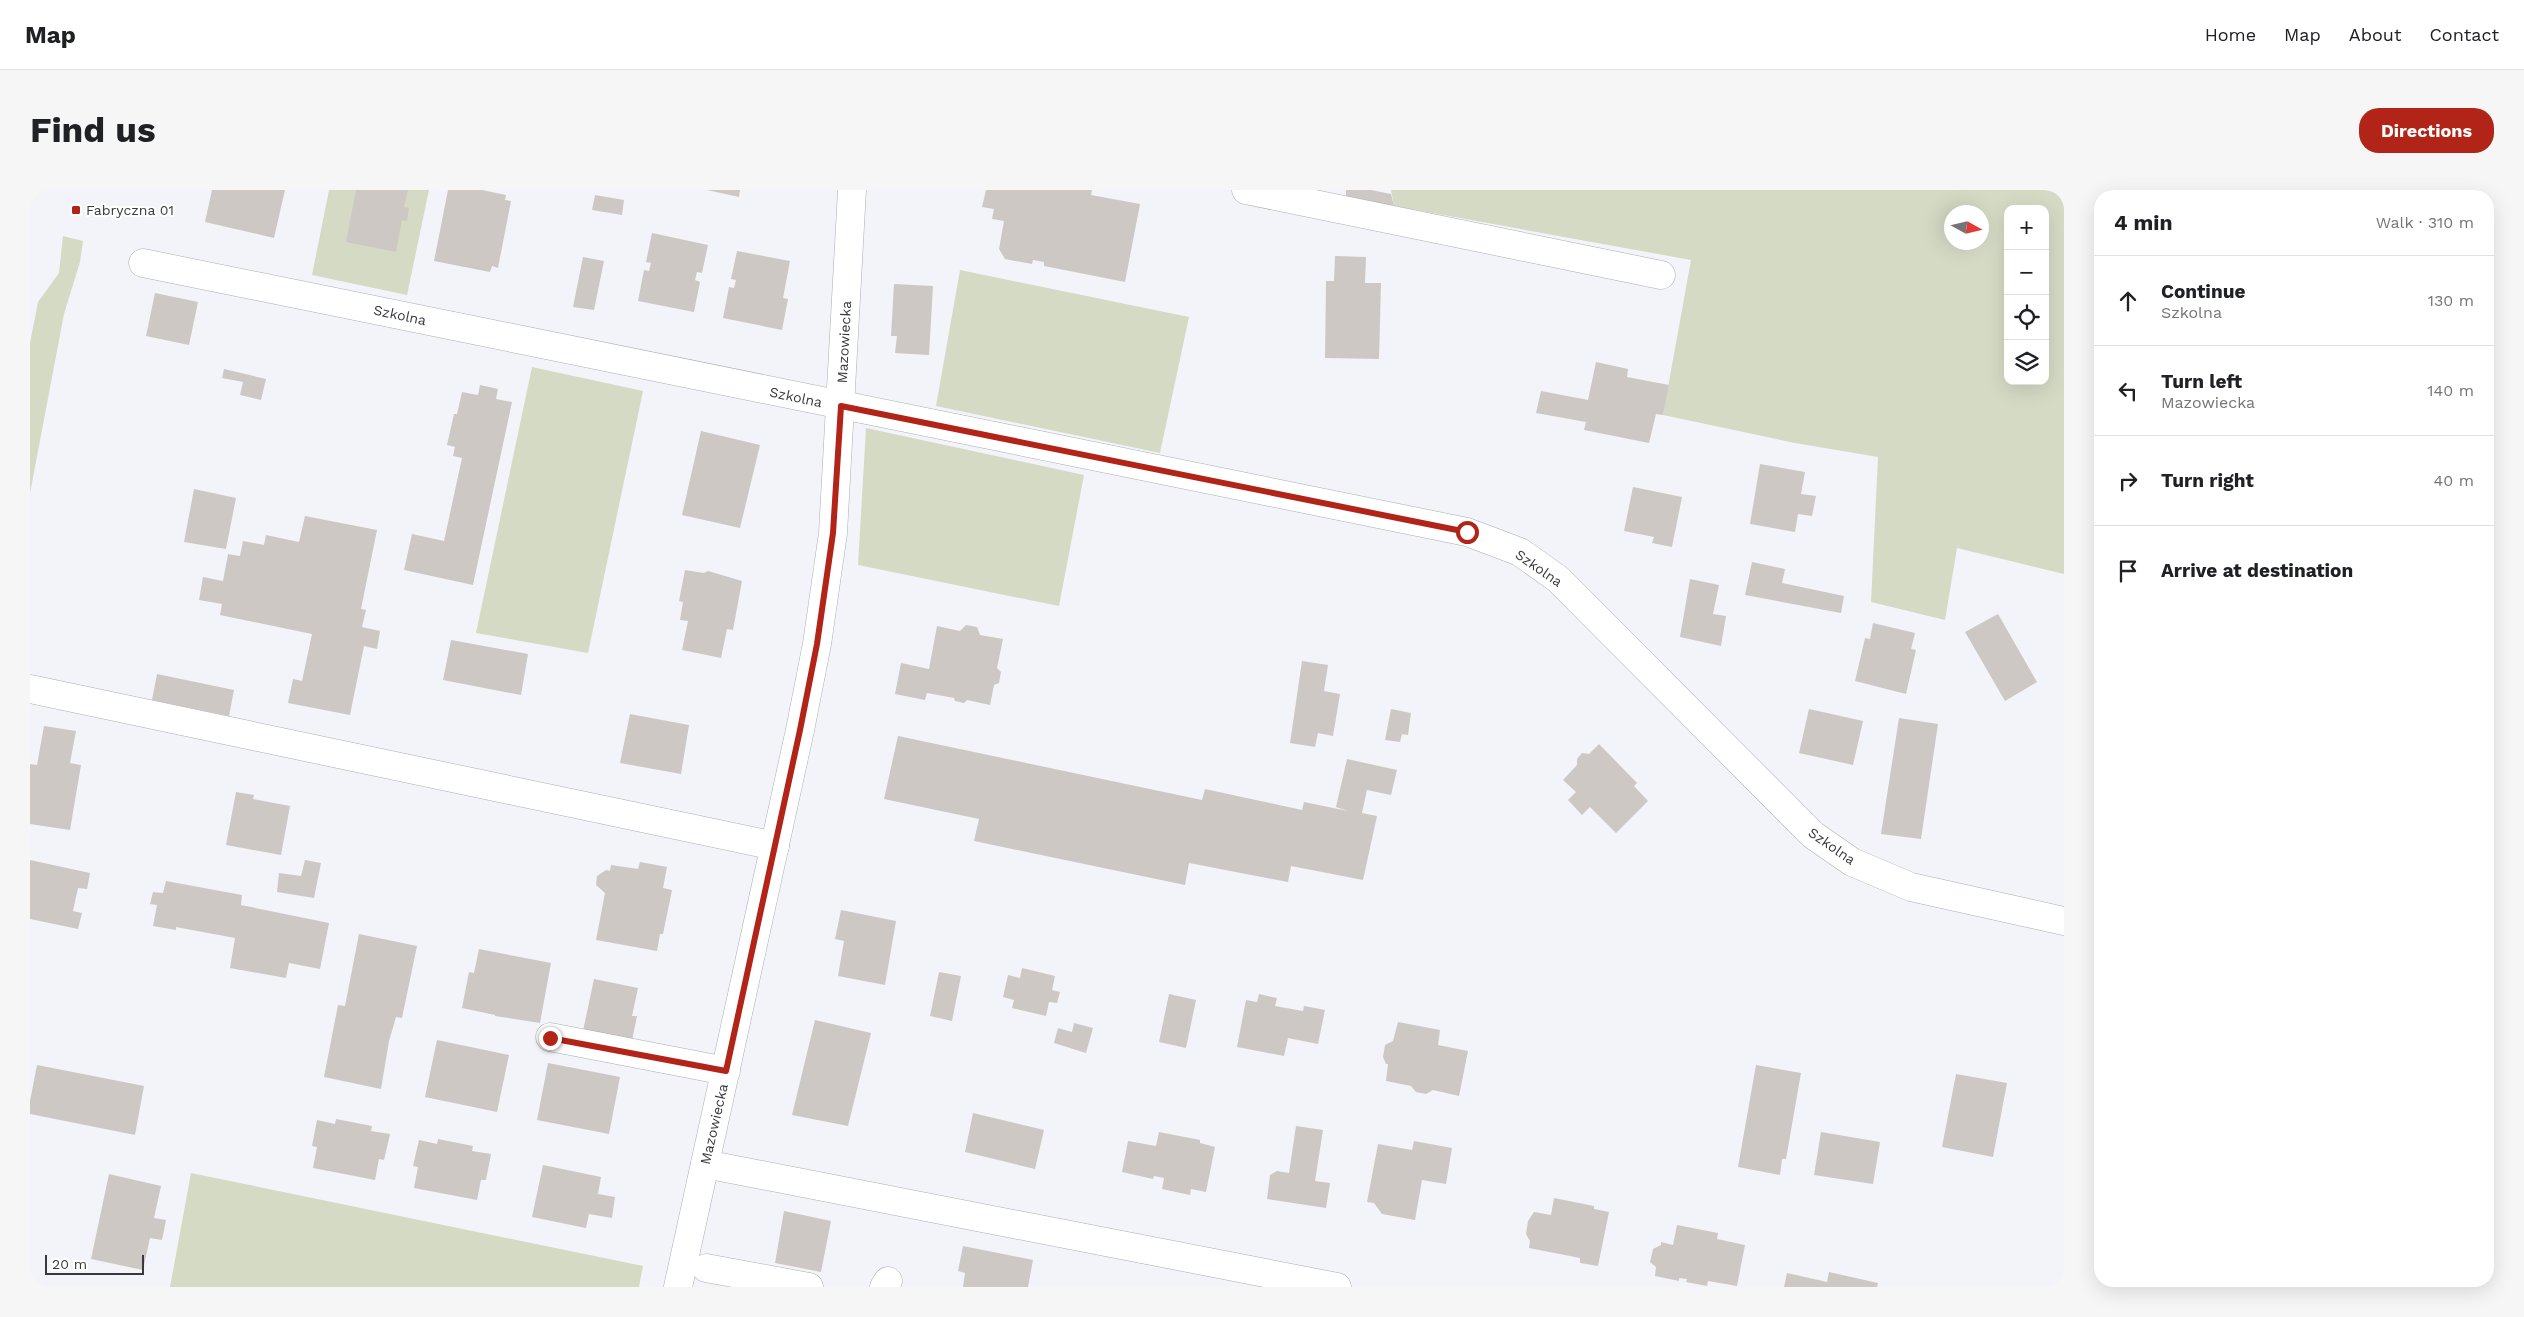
<!DOCTYPE html>
<html lang="en">
<head>
<meta charset="utf-8">
<style>
	:root { --surface:#fff; --page:#f6f6f6; --text:#202124; --muted:#757577; --line:#e0e0e0; --accent:#b22417 }
	body { margin:0; font-family:"Work Sans",sans-serif; background:var(--page); color:var(--text) }
	.controls { position:absolute; right:15px; top:15px; display:grid; overflow:hidden; border-radius:10px; box-shadow:0 5px 20px #0002 }
	.controls button { width:45px; height:45px; display:grid; place-items:center; padding:0; border:0; border-bottom:1px solid var(--line); background:var(--surface); color:var(--text); font:25px sans-serif }
	.compass { position:absolute; left:1914px; top:15px; width:45px; height:45px; border-radius:50%; background:var(--surface); box-shadow:0 5px 20px #0002; rotate:98deg }
	.scale { position:absolute; left:15px; bottom:12px; width:99px; box-sizing:border-box; padding-left:5px; border:2px solid #38393c; border-top:0; font-size:14px; line-height:18px; white-space:nowrap; color:#38393c; -webkit-text-stroke:4px #fff; paint-order:stroke }
	.stop { position:absolute; width:15px; height:15px; margin:-11px; border:4px solid #b22417; border-radius:50%; background:#fff }
	.stop.end { background:#b22417; border-color:#fff; box-shadow:0 1px 5px #0008 }
	.list { margin:0; padding:0; list-style:none }
	h2 { display:flex; justify-content:space-between; align-items:center; height:65px; margin:0; padding:0 20px; font-size:21px }
	h2 small { font-size:16px; font-weight:400; color:var(--muted) }
	.list li { display:grid; grid-template-columns:32px 1fr auto; gap:15px; align-items:center; box-sizing:border-box; height:90px; padding:0 20px; border-top:1px solid var(--line) }
	.list b { display:block; font-size:19px; white-space:nowrap }
	.list p { margin:0; font-size:16px; white-space:nowrap; color:var(--muted) }
	.list em { font-size:16px; font-style:normal; color:var(--muted) }
	.icon { flex:none; width:28px; height:28px; fill:none; stroke:currentColor; stroke-width:2; stroke-linecap:round; stroke-linejoin:round }
	.map { position:relative; flex:none; width:2034px; height:1097px; overflow:hidden; border-radius:20px }
	header { display:flex; align-items:center; gap:30px; box-sizing:border-box; height:70px; padding:0 25px; background:var(--surface); border-bottom:1px solid var(--line) }
	header strong { font-size:24px }
	nav { display:flex; gap:28px; margin-inline-start:auto; font-size:18px }
	.intro { display:flex; align-items:center; justify-content:space-between; box-sizing:border-box; height:120px; padding:0 30px }
	h1 { margin:0; font-size:35px }
	.button { padding:12px 22px; border-radius:20px; background:var(--accent); color:#fff; font-size:18px; font-weight:700 }
	main { display:flex; gap:30px; padding:0 30px }
	aside { flex:1; background:var(--surface); border-radius:20px; box-shadow:0 5px 20px #0002 }
	.map>svg:first-child { display:block }
	.green { fill:#d5dac5; fill-rule:evenodd }
	.building { fill:#cdc8c3 }
	.lines { fill:none; stroke-linecap:round; stroke-linejoin:round }
	.minor-casing { stroke:#abadb3; stroke-width:29 }
	.minor { stroke:#fff; stroke-width:28 }
	.route { stroke:#b22417; stroke-width:6 }
	.poi-dot { fill:#b22417; stroke:#fff; stroke-width:2 }
	.labels { text-anchor:middle; dominant-baseline:central; stroke-width:4; stroke-linejoin:round; paint-order:stroke }
	.poi-label { font-size:14px; fill:#38393c; stroke:#fff; text-anchor:start }
	.street-label { font-size:14px; fill:#38393c; stroke:#fff }
</style>
</head>
<body>
<header>
<strong>Map</strong>
<nav><a>Home</a><a>Map</a><a>About</a><a>Contact</a></nav>
</header>
<div class="intro"><h1>Find us</h1><a class="button">Directions</a></div>
<main>
<div class="map">
<svg width="2034" height="1097" viewBox="0 0 2034 1097">
	<rect width="100%" height="100%" fill="#f2f4fa"/>
	<g class="green">
		<path d="M299,0h100l-22,105 -95,-20z"/>
		<path d="M1361,0h673v384l-107,-26 -12,72 -74,-18 7,-145 -83,-14 -132,-28 28,-155 -297,-54zM1978,19h37v172h-37zM1922,22h30v30h-30z"/>
		<path d="M33,46l20,5 -3,21 -16,52 -34,179v-150l8,-41 21,-29z"/>
		<path d="M930,80l229,47 -29,136 -224,-47z"/>
		<path d="M502,177l111,24 -55,262 -112,-20z"/>
		<path d="M836,238l218,47 -25,131 -201,-41z"/>
		<path d="M161,983l452,93 -4,21h-469z"/>
	</g>
	<g class="building">
		<path d="M182,0h73l-11,48 -69,-16z"/>
		<path d="M326,0h52l-4,17 5,1 -2,13 -5,-1 -6,32 -50,-10z"/>
		<path d="M418,0h34l24,5 -1,5 6,1 -13,67 -6,-2 -2,6 -56,-11z"/>
		<path d="M677,0h33l-1,7z"/>
		<path d="M956,0h106l-1,5 49,9 -15,78 -81,-16v-4l-11,-2 -1,4 -27,-5 -6,-10 5,-28 -12,-2 2,-10 -12,-2z"/>
		<path d="M1316,0h25l20,4 3,12 -48,-10z"/>
		<path d="M565,5l29,5 -2,15 -30,-5z"/>
		<path d="M622,43l56,12 -6,28 -5,-1 -2,8 5,2 -6,30 -56,-11 6,-31 5,1 2,-8 -5,-1z"/>
		<path d="M707,61l53,10 -7,37 5,1 -6,31 -59,-12 6,-31 5,1 2,-8 -5,-1z"/>
		<path d="M1305,66l31,1 -1,26h16l-2,76 -54,-1 1,-77h8z"/>
		<path d="M553,67l21,4 -10,49 -21,-3z"/>
		<path d="M864,94l39,2 -4,69 -34,-2 2,-17h-6z"/>
		<path d="M125,103l43,9 -9,43 -43,-9z"/>
		<path d="M1566,172l32,7 -1,8 42,8 -6,30 -7,-1 -7,29 -65,-13 2,-8 -50,-9 5,-22 47,9z"/>
		<path d="M194,179l42,10 -5,21 -21,-5 3,-13 -21,-4z"/>
		<path d="M450,195l18,4 -2,10 16,3 -39,183 -69,-15 8,-36 32,7 18,-83 -9,-2 2,-9 -8,-2 7,-31h3l5,-22 16,3z"/>
		<path d="M671,241l59,14 -20,83 -58,-13z"/>
		<path d="M1730,274l45,8 -4,22 15,2 -4,20 -14,-2 -3,18 -45,-8z"/>
		<path d="M1603,297l49,10 -10,50 -20,-4 2,-6 -30,-6z"/>
		<path d="M164,299l42,9 -10,51 -42,-7z"/>
		<path d="M275,326l72,14 -16,79 5,1 -4,17 18,4 -3,18 -13,-3 -14,69 -62,-12 5,-24 9,2 10,-47 -92,-19 2,-11 -23,-4 4,-23 20,4 5,-27 12,2 3,-15 21,4 2,-10 33,7z"/>
		<path d="M1722,372l33,7 -3,14 62,13 -3,17 -96,-18z"/>
		<path d="M655,380l19,3 4,-2 34,10 -9,49 -6,-1 -6,29 -39,-8 6,-29 -8,-1 3,-18 -4,-1z"/>
		<path d="M1660,389l29,6 -6,29 13,2 -5,30 -41,-9z"/>
		<path d="M1968,424l39,68 -32,19 -40,-69z"/>
		<path d="M1843,433l42,10 -4,16 5,1 -10,44 -51,-13 10,-43 5,1z"/>
		<path d="M936,435l11,2 3,8 23,4 -6,29 4,4 -2,11 -5,2 -4,20 -23,-5 -3,3 -9,-2 -1,-3 -27,-5 -2,7 -30,-6 6,-31 28,6 8,-43 23,5z"/>
		<path d="M421,450l77,14 -7,41 -78,-15z"/>
		<path d="M1272,471l26,4 -4,26 16,3 -7,42 -15,-3 -3,14 -25,-4z"/>
		<path d="M127,484l77,16 -5,26 -77,-16z"/>
		<path d="M1361,519l20,4 -3,22 -6,-1 -2,8 -15,-2z"/>
		<path d="M1779,519l54,12 -10,44 -54,-12z"/>
		<path d="M600,524l59,11 -8,49 -61,-11z"/>
		<path d="M1869,528l39,6 -17,115 -40,-5z"/>
		<path d="M14,536l32,5 -6,32 11,2 -11,65 -40,-6v-60l7,1z"/>
		<path d="M868,546l304,64 3,-11 97,21 2,-8 44,9 -12,-4 11,-48 50,11 -6,25 -24,-5 -5,23 15,3 -14,64 -72,-14 -3,16 -99,-19 -4,22 -211,-44 5,-22 -95,-20z"/>
		<path d="M1569,554l38,39 -3,3 14,15 -32,32 -26,-26 -8,8 -14,-15 8,-8 -13,-12 14,-15v-6l5,-6 7,1z"/>
		<path d="M206,602l18,3 -1,4 37,7 -9,49 -55,-10z"/>
		<path d="M0,670l60,13 -3,16 -9,-1 -5,23 9,2 -4,16 -48,-10z"/>
		<path d="M275,670l16,3 -7,35 -37,-6 2,-19 22,3z"/>
		<path d="M610,672l27,5 -4,21 9,2 -9,44h-3l-3,17 -61,-11 9,-47 -9,-8 1,-9 9,-6 4,1 1,-6 27,4z"/>
		<path d="M136,691l76,14 -1,10 88,18 -9,46 -31,-6 -3,15 -56,-10 5,-30 -59,-11v3l-23,-4 4,-21 -7,-1 3,-12 10,1z"/>
		<path d="M811,720l55,11 -11,64 -47,-9 6,-35 -9,-2z"/>
		<path d="M329,744l58,12 -15,72 -6,-1 -7,24 -8,48 -57,-12 14,-72 7,1z"/>
		<path d="M449,759l72,14 -11,60 -45,-7v-1l-33,-7 7,-36 5,1z"/>
		<path d="M992,778l33,8 -3,14 8,2 -3,11 -8,-1 -3,14 -34,-8 2,-8 -11,-3 5,-22 12,3z"/>
		<path d="M909,782l22,4 -9,45 -22,-5z"/>
		<path d="M564,789l44,9 -6,28h5l-5,25 -49,-10z"/>
		<path d="M1139,804l27,6 -10,48 -27,-6z"/>
		<path d="M1229,804l18,4 -2,8 28,5 1,-5 21,4 -7,34 -30,-6 -4,18 -47,-9 9,-47 11,2z"/>
		<path d="M785,830l56,13 -23,93 -56,-11z"/>
		<path d="M1368,832l42,8 -2,15 30,6 -9,45 -26,-6 -7,4 -10,-2 -5,-6 -25,-5 2,-17h-2l-3,-7 2,-12 8,-4z"/>
		<path d="M1044,833l19,5 -7,25 -32,-10 4,-15 14,4z"/>
		<path d="M407,850l72,15 -12,57 -72,-15z"/>
		<path d="M518,873l72,14 -11,57 -72,-14z"/>
		<path d="M7,875l107,21 -9,49 -105,-21v-13z"/>
		<path d="M1726,875l45,8 -15,86h-4l-2,16 -42,-8z"/>
		<path d="M1926,884l51,9 -14,74 -51,-10z"/>
		<path d="M943,923l71,17 -9,39 -70,-17z"/>
		<path d="M306,929l36,7 -1,5 19,3 -6,26 -5,-1 -4,21 -62,-12 4,-21 -5,-1 5,-26 18,4z"/>
		<path d="M1266,936l27,4 -8,51 15,2 -4,25 -59,-9 3,-24 7,-4 12,2z"/>
		<path d="M1129,942l41,8v3l15,4 -9,45 -15,-3 -1,6 -28,-6 2,-11 -10,-2 -1,3 -31,-7 6,-31 28,5z"/>
		<path d="M1791,942l59,10 -7,42 -59,-9z"/>
		<path d="M408,949l35,7 -1,5 19,3 -5,26h-5l-4,20 -63,-12 4,-21 -5,-1 6,-26 18,4z"/>
		<path d="M1384,951l38,7 -6,36 -24,-4 -7,40 -33,-6 -8,-11 -7,-1 11,-58 34,6z"/>
		<path d="M513,975l58,12 -3,17 17,3 -3,21 -23,-4 -3,14 -54,-11z"/>
		<path d="M79,984l52,12 -7,32 12,2 -4,20 -12,-2 -7,32 -52,-11z"/>
		<path d="M1524,1008l40,8v3l15,3 -11,54 -18,-3v-5l-51,-10 1,-7 -4,-7 2,-13 6,-9 17,3z"/>
		<path d="M754,1021l47,10 -10,51 -46,-9z"/>
		<path d="M1647,1035l41,8 -1,6 28,6 -8,41 -29,-5 -1,5 -21,-4 1,-3 -8,-1v3l-24,-5 1,-9 -6,-5 3,-13 8,-4v-3l12,3z"/>
		<path d="M933,1056l70,14 -5,27h-65l2,-14 -7,-2z"/>
		<path d="M1799,1082l49,11 -1,4h-93l3,-14 40,9z"/>
	</g>
	<g class="lines">
		<g class="minor-casing">
			<g id="minor">
				<path d="M1216,0l415,85"/>
				<path d="M113,73l1324,269 53,20 38,27 255,256 39,27 59,25 153,34"/>
				<path d="M0,499l745,157"/>
				<path d="M520,847l176,34"/>
				<path d="M675,974l632,123"/>
				<path d="M676,1078l103,19"/>
				<path d="M648,1097l122,-557 17,-86 16,-111 19,-343"/>
				<path d="M854,1097l4,-6"/>
			</g>
		</g>
		<use href="#minor" class="minor"/>
	</g>
	<g class="lines">
		<path class="route" d="M520,848l176,33 74,-341 17,-86 16,-111 8,-127 626,126"/>
	</g>
	<rect class="poi-dot" x="41" y="15" width="10" height="10" rx="2.5"/>
	<g class="labels">
		<g class="poi-label">
			<text x="56" y="20">Fabryczna 01</text>
		</g>
		<g class="street-label">
			<text transform="translate(370 125) rotate(12)">Szkolna</text>
			<text transform="translate(814 152) rotate(-87)">Mazowiecka</text>
			<text transform="translate(766 207) rotate(12)">Szkolna</text>
			<text transform="translate(1509 378) rotate(35)">Szkolna</text>
			<text transform="translate(1802 656) rotate(35)">Szkolna</text>
			<text transform="translate(684 934) rotate(-77)">Mazowiecka</text>
		</g>
	</g>
</svg>
<div class="controls">
<button>+</button>
<button>−</button>
<button><svg class="icon" aria-label="locate" viewBox="0 0 24 24"><circle cx="12" cy="12" r="6"/><path d="M12 2v4M12 18v4M2 12h4M18 12h4"/></svg></button>
<button><svg class="icon" aria-label="layers" viewBox="0 0 24 24"><path d="M12 4l9 5-9 5-9-5zM3 14l9 5 9-5"/></svg></button>
</div>
<svg class="compass" viewBox="-18 -18 36 36"><path d="M0-13l5 13h-10z" fill="#e53935"/><path d="M0 13l5-13h-10z" fill="#757577"/></svg>
<div class="scale">20 m</div>
<div class="stop" style="left:1437px;top:342px"></div>
<div class="stop end" style="left:520px;top:848px"></div>
</div>
<aside>
<h2>4 min<small>Walk · 310 m</small></h2>
<ul class="list">
<li><svg class="icon" aria-label="ahead" viewBox="0 0 24 24"><path d="M12 20V5M6 11l6-6 6 6"/></svg><div><b>Continue</b><p>Szkolna</p></div><em>130 m</em></li>
<li><svg class="icon" aria-label="left" viewBox="0 0 24 24"><path d="M17 20v-9H6M10 6l-5 5 5 5"/></svg><div><b>Turn left</b><p>Mazowiecka</p></div><em>140 m</em></li>
<li><svg class="icon" aria-label="right" viewBox="0 0 24 24"><path d="M7 20v-9h11M14 6l5 5-5 5"/></svg><div><b>Turn right</b></div><em>40 m</em></li>
<li><svg class="icon" aria-label="arrive" viewBox="0 0 24 24"><path d="M6 21V4h12l-3 4 3 4H6"/></svg><div><b>Arrive at destination</b></div></li>
</ul>
</aside>
</main>
</body>
</html>
